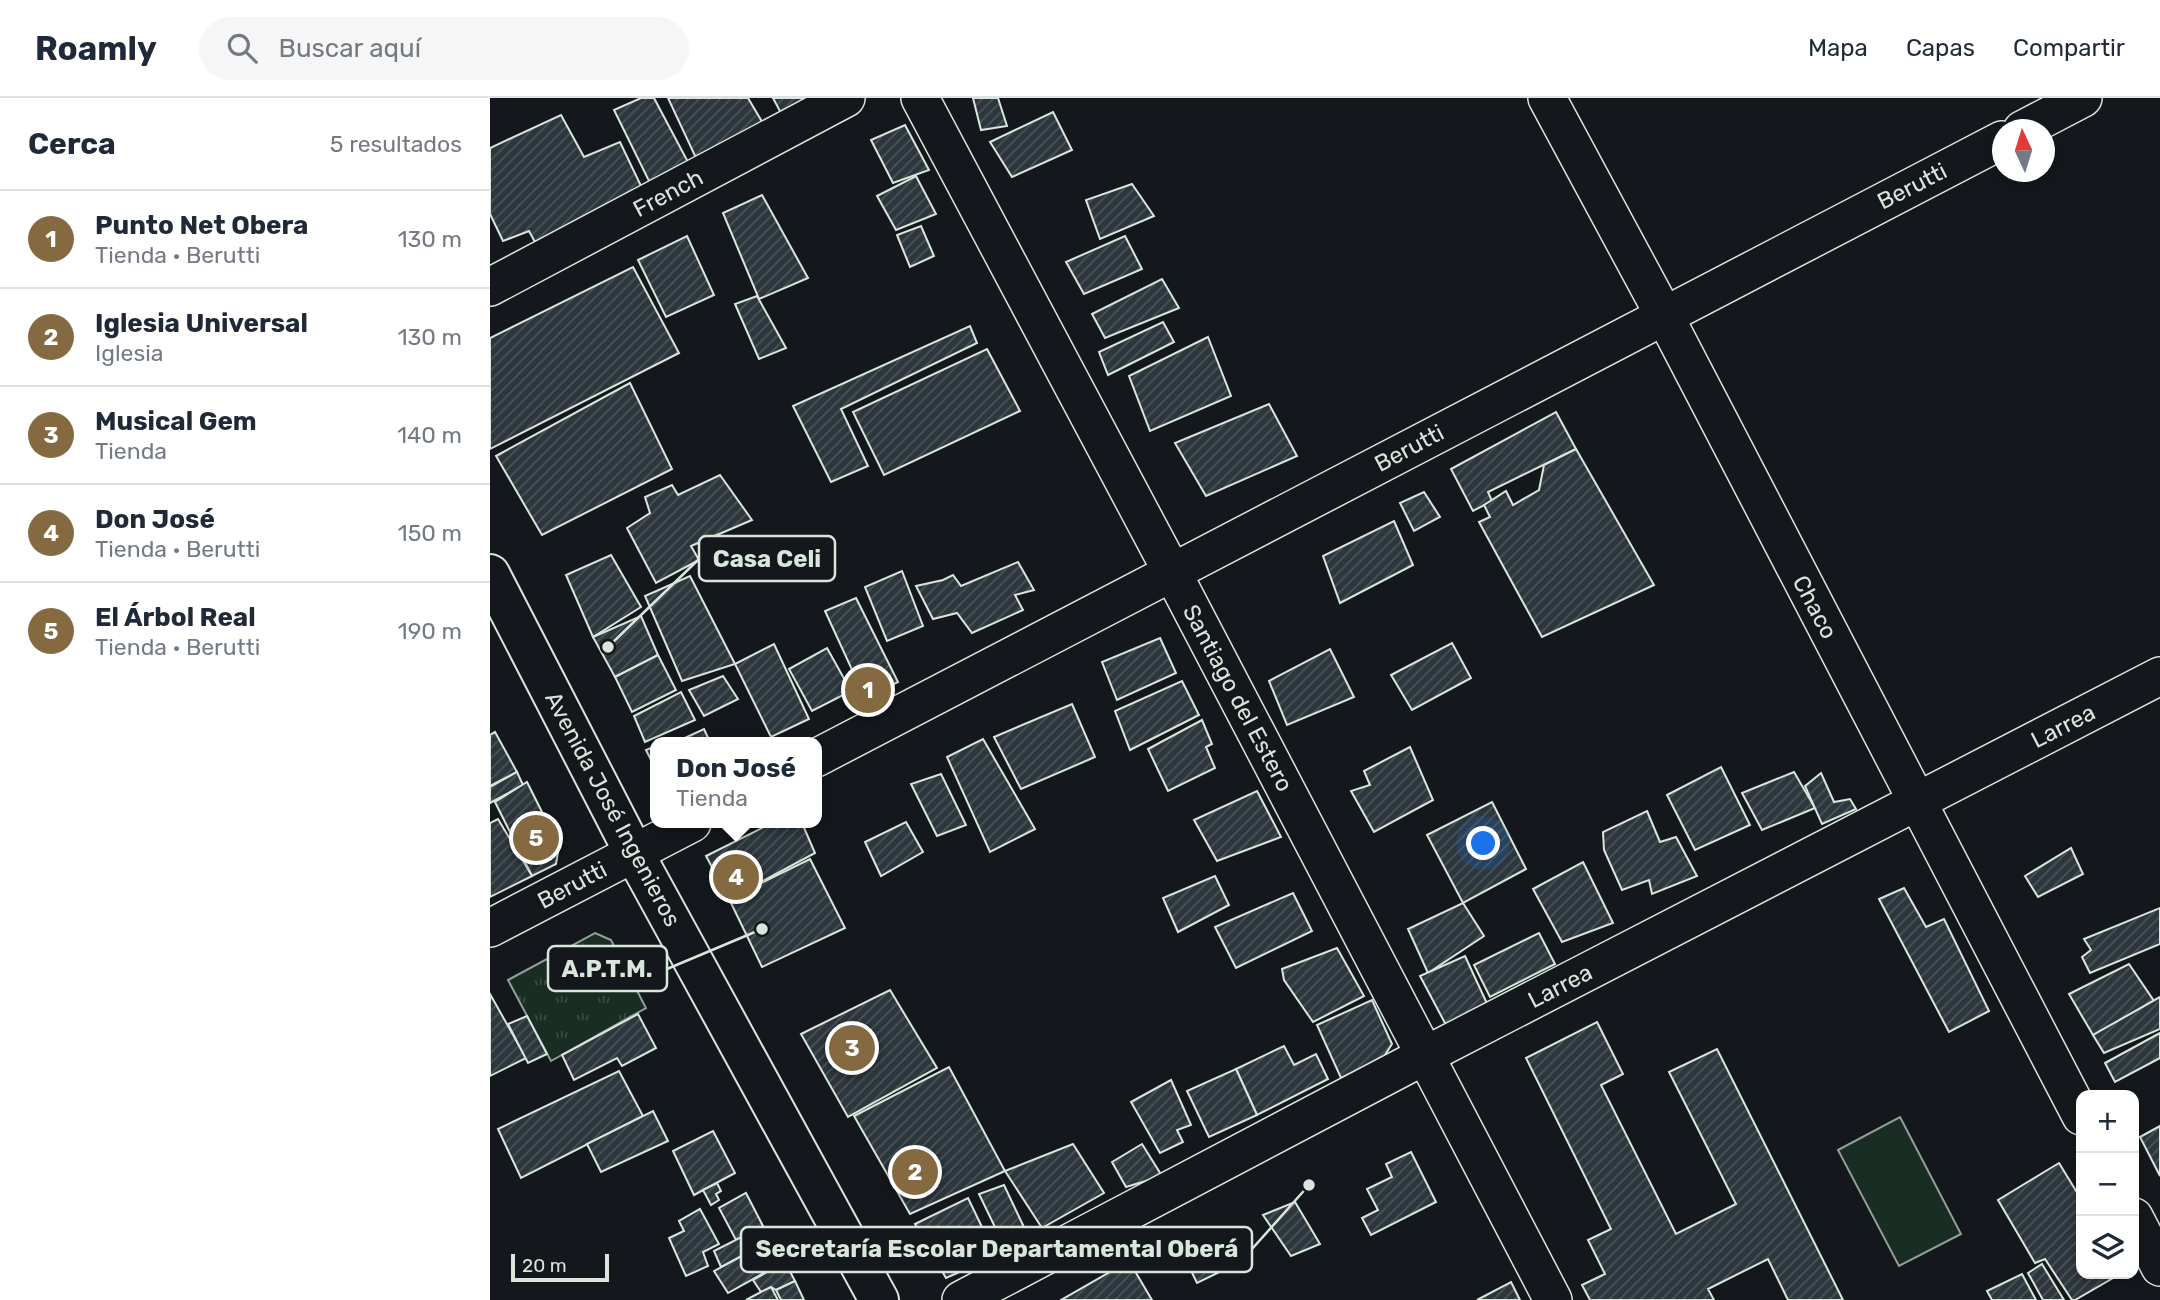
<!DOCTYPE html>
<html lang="es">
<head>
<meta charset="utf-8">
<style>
	:root { --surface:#fff; --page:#f6f6f7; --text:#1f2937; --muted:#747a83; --line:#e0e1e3; --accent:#846941 }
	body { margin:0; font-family:Rubik,sans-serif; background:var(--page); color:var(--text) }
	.controls { position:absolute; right:21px; bottom:21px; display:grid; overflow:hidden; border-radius:14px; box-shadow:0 4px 10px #0003 }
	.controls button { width:63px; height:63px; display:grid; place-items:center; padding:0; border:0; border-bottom:2px solid var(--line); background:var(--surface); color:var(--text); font:35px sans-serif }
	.compass { position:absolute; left:1502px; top:21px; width:63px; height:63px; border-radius:50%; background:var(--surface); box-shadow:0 4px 10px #0003; rotate:356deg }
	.scale { position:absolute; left:21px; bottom:18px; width:98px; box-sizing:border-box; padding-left:7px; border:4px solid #d8e6dc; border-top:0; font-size:19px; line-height:24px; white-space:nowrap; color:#d8e6dc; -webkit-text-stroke:5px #14181c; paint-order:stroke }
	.you { position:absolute; left:994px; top:746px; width:24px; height:24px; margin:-18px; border:5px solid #fff; border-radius:50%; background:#1a73e8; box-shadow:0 0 0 10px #1a73e833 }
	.badge { display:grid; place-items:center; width:46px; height:46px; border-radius:50%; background:var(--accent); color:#fff; font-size:23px; font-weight:700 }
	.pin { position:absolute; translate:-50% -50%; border:4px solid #fff; box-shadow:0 2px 7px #0006 }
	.popup { position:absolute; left:160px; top:639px; width:172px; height:91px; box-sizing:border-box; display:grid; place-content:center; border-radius:14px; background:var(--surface); filter:drop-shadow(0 2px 5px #0005); font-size:23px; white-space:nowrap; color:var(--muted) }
	.popup b { font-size:26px; color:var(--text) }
	.popup::after { content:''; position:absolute; left:50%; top:100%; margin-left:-14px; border:14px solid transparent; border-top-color:var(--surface) }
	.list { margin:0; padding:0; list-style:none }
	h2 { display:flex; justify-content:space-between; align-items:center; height:91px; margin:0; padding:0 28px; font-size:30px }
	h2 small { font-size:23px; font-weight:400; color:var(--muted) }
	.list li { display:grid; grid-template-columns:46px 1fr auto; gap:21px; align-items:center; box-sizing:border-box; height:98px; padding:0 28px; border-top:2px solid var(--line) }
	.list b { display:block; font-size:26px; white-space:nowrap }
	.list p { margin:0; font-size:23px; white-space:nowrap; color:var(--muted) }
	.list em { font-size:23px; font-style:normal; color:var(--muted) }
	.icon { flex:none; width:38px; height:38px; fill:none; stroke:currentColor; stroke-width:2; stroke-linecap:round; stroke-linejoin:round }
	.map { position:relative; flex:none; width:1670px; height:1202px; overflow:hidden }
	header { display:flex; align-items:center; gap:42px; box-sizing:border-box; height:98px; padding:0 35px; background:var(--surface); border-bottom:2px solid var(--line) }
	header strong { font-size:33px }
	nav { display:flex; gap:38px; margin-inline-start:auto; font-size:24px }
	.search { width:490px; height:63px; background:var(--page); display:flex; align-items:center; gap:18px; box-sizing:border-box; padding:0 24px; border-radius:38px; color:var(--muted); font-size:26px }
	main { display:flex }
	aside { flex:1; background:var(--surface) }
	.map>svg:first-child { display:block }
	.grass { fill:url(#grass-tufts); stroke:#939e99; stroke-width:2 }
	.pitch { fill:#1a2d24; stroke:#939e99; stroke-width:2 }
	.building { fill:url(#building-hatch); stroke:#d8e6dc; stroke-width:2 }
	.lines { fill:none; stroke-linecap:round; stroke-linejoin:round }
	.minor-casing { stroke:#d8e6dc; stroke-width:40 }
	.major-casing { stroke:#d8e6dc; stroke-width:42 }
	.minor { stroke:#14181c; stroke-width:37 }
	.major { stroke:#14181c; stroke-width:38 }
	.labels { text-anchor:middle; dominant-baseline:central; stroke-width:5; stroke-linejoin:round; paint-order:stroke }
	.street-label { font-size:23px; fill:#d8e6dc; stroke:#14181c }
	.leader { fill:none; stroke:#d8e6dc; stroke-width:2.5 }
	.callout-dot { fill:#d8e6dc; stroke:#14181c; stroke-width:2.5 }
	.callout { fill:#14181c; stroke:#d8e6dc; stroke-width:2.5 }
	.callout-label { font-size:24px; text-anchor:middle; font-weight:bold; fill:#d8e6dc }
</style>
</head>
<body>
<header>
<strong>Roamly</strong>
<div class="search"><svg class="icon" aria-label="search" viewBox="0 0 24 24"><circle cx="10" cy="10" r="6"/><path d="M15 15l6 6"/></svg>Buscar aquí</div>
<nav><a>Mapa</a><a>Capas</a><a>Compartir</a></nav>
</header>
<main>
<aside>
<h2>Cerca<small>5 resultados</small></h2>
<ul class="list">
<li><span class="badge">1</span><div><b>Punto Net Obera</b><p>Tienda · Berutti</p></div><em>130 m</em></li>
<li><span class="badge">2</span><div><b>Iglesia Universal</b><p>Iglesia</p></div><em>130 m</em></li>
<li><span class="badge">3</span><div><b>Musical Gem</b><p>Tienda</p></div><em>140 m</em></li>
<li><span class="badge">4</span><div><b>Don José</b><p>Tienda · Berutti</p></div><em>150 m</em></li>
<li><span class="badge">5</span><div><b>El Árbol Real</b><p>Tienda · Berutti</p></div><em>190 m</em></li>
</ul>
</aside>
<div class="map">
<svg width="1670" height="1202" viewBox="0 0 1670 1202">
	<defs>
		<pattern id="grass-tufts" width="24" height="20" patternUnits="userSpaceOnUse" patternTransform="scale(1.75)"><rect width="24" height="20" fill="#1a2d24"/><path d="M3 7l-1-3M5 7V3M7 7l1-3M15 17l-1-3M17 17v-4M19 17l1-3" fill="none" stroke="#3b4b43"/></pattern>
		<pattern id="building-hatch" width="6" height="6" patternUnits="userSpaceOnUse" patternTransform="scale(1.75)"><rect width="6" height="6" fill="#2c363c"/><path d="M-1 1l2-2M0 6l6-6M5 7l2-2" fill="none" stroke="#4a5358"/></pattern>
	</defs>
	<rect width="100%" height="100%" fill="#14181c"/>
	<path class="grass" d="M105,835l16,7 35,68 -95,53 -43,-81z"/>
	<path class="pitch" d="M1410,1019l61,117 -62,32 -61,-116z"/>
	<g class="building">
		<path d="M151,0h13l35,66 -39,19 -36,-73z"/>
		<path d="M178,0h80l16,27 -68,33z"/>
		<path d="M283,0h40l-31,17z"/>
		<path d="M483,0h25l9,28 -26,4z"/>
		<path d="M563,14l19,38 -60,27 -22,-35z"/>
		<path d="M71,17l23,42 36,-15 22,46 -107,54 -6,-11 -26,10 -13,-27v-66z"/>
		<path d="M415,27l24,45 -36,13 -22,-43z"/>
		<path d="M426,78l20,38 -40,16 -19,-34z"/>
		<path d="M642,86l22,32 -54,23 -14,-39z"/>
		<path d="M272,97l46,83 -49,21 -36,-86z"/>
		<path d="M431,128l13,30 -24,11 -13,-32z"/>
		<path d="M197,138l27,59 -48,22 -28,-57z"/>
		<path d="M635,138l17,33 -58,25 -18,-32z"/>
		<path d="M143,169l46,86 -189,96v-111z"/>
		<path d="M672,181l17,29 -74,30 -13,-24z"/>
		<path d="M267,198l29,52 -27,11 -24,-55z"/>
		<path d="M673,224l11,20 -66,33 -9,-23z"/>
		<path d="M480,228l7,17 -136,66 27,57 -37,16 -38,-76z"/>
		<path d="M718,239l23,59 -81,35 -21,-55z"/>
		<path d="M497,251l33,62 -136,64 -31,-63z"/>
		<path d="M140,285l42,86 -130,66 -46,-79z"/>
		<path d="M779,306l28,52 -91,40 -31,-53z"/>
		<path d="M1066,314l20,37 -88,43 4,9 -19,10 -22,-42z"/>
		<path d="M1086,351l78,136 -112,52 -63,-115 11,-5 -6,-12 22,-14 7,14 26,-15 5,-25z"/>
		<path d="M230,377l32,45 -61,26 8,14 -43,23 -29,-55 23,-15 -5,-16 27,-12 6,10z"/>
		<path d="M934,394l16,25 -26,14 -14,-28z"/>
		<path d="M904,423l19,44 -73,38 -17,-47z"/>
		<path d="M121,457l30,52 -48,30 -27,-62z"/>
		<path d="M528,464l16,28 -19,5 8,15 -51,23 -15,-20 -24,6 -17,-33 27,-6 10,-5 8,11z"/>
		<path d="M412,473l21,55 -36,15 -22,-54z"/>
		<path d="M200,478l45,88 -53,17 -37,-85z"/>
		<path d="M366,500l42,84 -33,16 -40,-87z"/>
		<path d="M151,518l17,39 -43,22 -22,-40z"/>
		<path d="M670,540l16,35 -59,27 -15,-38z"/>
		<path d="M962,545l19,35 -59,32 -21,-35z"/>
		<path d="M284,546l35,75 -38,18 -36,-73z"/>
		<path d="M337,550l24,43 -39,20 -23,-42z"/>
		<path d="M840,551l24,48 -67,28 -18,-44z"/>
		<path d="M168,557l18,35 -44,22 -17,-35z"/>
		<path d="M233,578l15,23 -34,17 -15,-26z"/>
		<path d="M692,583l17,34 -69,35 -15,-39z"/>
		<path d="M191,594l14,28 -50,22 -11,-26z"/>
		<path d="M582,606l23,53 -74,32 -27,-52z"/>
		<path d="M712,622l10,24 -6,3 9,21 -47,23 -20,-42z"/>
		<path d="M214,631l6,13h-31l-1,-1z"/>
		<path d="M5,634l22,40 -27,14v-51z"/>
		<path d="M493,641l52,90 -45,23 -43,-95z"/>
		<path d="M166,648v24l-10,-20z"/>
		<path d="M920,649l23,53 -59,32 -23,-41 19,-6 -6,-14z"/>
		<path d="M1231,669l29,58 -55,25 -28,-55z"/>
		<path d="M27,674l6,13 -33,18v-16z"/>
		<path d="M1304,674l21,36 -53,22 -20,-37z"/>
		<path d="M1331,675l13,29 16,-3 6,10 -34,15 -17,-38z"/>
		<path d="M451,676l25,51 -29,11 -26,-52z"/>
		<path d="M37,684l32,64 -3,18 -24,12 -37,-74z"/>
		<path d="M767,693l24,46 -64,24 -23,-41z"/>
		<path d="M1002,704l34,67 -63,34 -36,-68z"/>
		<path d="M1157,713l13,31 16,-5 21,39 -45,18 -3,-14 -27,10 -18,-40 -1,-18z"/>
		<path d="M8,721l34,57 -42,21v-74z"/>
		<path d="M416,724l17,30 -42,24 -16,-34z"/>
		<path d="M282,725h30l13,30 -86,46 -23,-43z"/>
		<path d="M1581,750l12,26 -45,23 -13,-21z"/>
		<path d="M320,761l35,69 -83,39 -33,-68z"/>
		<path d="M1093,764l30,61 -51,19 -29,-53z"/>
		<path d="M725,778l14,29 -51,27 -15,-34z"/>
		<path d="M1414,790l22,39 18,-8 45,92 -40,21 -70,-133z"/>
		<path d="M803,795l19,38 -76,37 -21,-41z"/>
		<path d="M973,805l21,33 -56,37 -20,-44z"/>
		<path d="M1670,810v36l-70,29 -8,-16 9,-7 -7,-11z"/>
		<path d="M1049,835l16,31 -65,33 -16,-32z"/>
		<path d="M847,850l27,48 -51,26 -29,-42 -2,-11z"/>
		<path d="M975,858l25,54 -44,15 -26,-49z"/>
		<path d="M1639,866l25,37 -61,34 -24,-41z"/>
		<path d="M400,892l47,78 -89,49 -47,-83z"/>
		<path d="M0,896l36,64 -36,18z"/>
		<path d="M1670,899v32l-56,24 -11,-18z"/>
		<path d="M882,902l20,44 -9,14 -42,20 -24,-53z"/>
		<path d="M148,916l18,34 -34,18 -5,-8 -43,22 -12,-25z"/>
		<path d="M37,918l20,38 -19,9 -20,-39z"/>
		<path d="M1107,924l26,52 -22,11 75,149 60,-30 -67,-132 48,-23 126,251h-55l-20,-41 -60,30 6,11h-124l-8,-15 23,-11 -17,-34 23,-11 -85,-171z"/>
		<path d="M1670,935v25l-45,24 -10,-19z"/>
		<path d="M794,948l10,19 22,-11 12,25 -71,36 -21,-46z"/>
		<path d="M459,969l56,104 -95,43 -56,-98z"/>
		<path d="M746,971l21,46 -48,22 -22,-46z"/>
		<path d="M129,973l24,45 -122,62 -23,-49z"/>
		<path d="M681,982l20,45 -14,5 6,12 -23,11 -29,-51z"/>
		<path d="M163,1013l15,30 -67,31 -14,-28z"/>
		<path d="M1670,1028v50l-20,-39z"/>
		<path d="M223,1033l22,42 -41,22 -21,-44z"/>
		<path d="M583,1046l31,49 -62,35 -37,-57z"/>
		<path d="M652,1046l20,32 -36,11 -14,-25z"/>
		<path d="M921,1054l25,50 -65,33 -9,-17 16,-8 -11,-21 25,-12 -6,-13z"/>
		<path d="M1569,1065l22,36v75h39l-45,26h-3l-27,-41 -10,4 -37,-63z"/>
		<path d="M227,1085l4,8 -5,3 3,6 -8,5 -8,-15z"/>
		<path d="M514,1087l27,57 -24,10 -28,-58z"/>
		<path d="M256,1095l17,33 -27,14 -17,-32z"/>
		<path d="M478,1100l28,58 -50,22 -31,-54z"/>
		<path d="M805,1104l25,42 -29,12 -28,-41z"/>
		<path d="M210,1111l19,35 -16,8 5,14 -22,10 -17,-38 15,-7 -5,-10z"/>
		<path d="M273,1128l7,15 -49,26 -7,-16z"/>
		<path d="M731,1132l17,33 -41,20 -16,-33z"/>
		<path d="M280,1143l12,22 -54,30 -14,-22z"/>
		<path d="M639,1163l23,39h-91z"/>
		<path d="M295,1164l10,19 -19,9 -5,-3 -10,5 -8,-12z"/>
		<path d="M1552,1166l22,36h-21l-15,-27z"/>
		<path d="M1532,1176l14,26h-44l-5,-9z"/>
		<path d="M305,1183l9,19h-23l-5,-10z"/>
		<path d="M1021,1184l9,18h-43z"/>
		<path d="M281,1189l7,13h-32l15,-8z"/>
	</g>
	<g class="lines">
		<g class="minor-casing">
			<g id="minor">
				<path d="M430,0l252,474 381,728"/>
				<path d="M1057,0l117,217 417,801"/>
				<path d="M1532,32l61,-32"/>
				<path d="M0,189l356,-189"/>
				<path d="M326,660l1186,-618"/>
				<path d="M0,830l202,-105"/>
				<path d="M1644,1119l26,50"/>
				<path d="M471,1202l465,-245 734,-379"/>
			</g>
		</g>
		<g class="major-casing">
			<path id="major" d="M0,476l144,279 245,447"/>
		</g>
		<use href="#minor" class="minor"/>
		<use href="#major" class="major"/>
	</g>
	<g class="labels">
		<g class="street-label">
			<text transform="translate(1422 88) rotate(-27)">Berutti</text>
			<text transform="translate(178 95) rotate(-28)">French</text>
			<text transform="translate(919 350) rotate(-28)">Berutti</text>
			<text transform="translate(1325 509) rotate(62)">Chaco</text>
			<text transform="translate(748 600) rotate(62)">Santiago del Estero</text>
			<text transform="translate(1573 628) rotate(-27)">Larrea</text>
			<text transform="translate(123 711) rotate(62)">Avenida José Ingenieros</text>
			<text transform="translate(82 787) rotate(-28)">Berutti</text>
			<text transform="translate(1070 888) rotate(-27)">Larrea</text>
		</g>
	</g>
	<path class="leader" d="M118 549L209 461M272 831L177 871M819 1087L762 1151"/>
	<g class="callout-dot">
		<circle cx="118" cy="549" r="7"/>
		<circle cx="272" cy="831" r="7"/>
		<circle cx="819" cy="1087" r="7"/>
	</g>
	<g class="callout">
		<rect x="209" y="438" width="136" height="45" rx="7"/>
		<rect x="58" y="848" width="119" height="45" rx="7"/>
		<rect x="251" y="1129" width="511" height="45" rx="7"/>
	</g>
	<g class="callout-label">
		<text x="277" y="469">Casa Celi</text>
		<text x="117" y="879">A.P.T.M.</text>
		<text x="507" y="1159">Secretaría Escolar Departamental Oberá</text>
	</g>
</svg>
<div class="controls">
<button>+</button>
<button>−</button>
<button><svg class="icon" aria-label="layers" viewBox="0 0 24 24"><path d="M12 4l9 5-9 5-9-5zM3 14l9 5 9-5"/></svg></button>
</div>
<svg class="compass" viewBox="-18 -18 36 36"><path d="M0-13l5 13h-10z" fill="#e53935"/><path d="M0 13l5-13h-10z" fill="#747a83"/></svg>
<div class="scale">20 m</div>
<div class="you"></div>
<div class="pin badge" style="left:378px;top:592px">1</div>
<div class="pin badge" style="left:425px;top:1074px">2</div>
<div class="pin badge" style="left:362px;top:950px">3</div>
<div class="pin badge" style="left:246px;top:779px">4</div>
<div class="popup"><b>Don José</b>Tienda</div>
<div class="pin badge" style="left:46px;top:740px">5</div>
</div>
</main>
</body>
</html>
